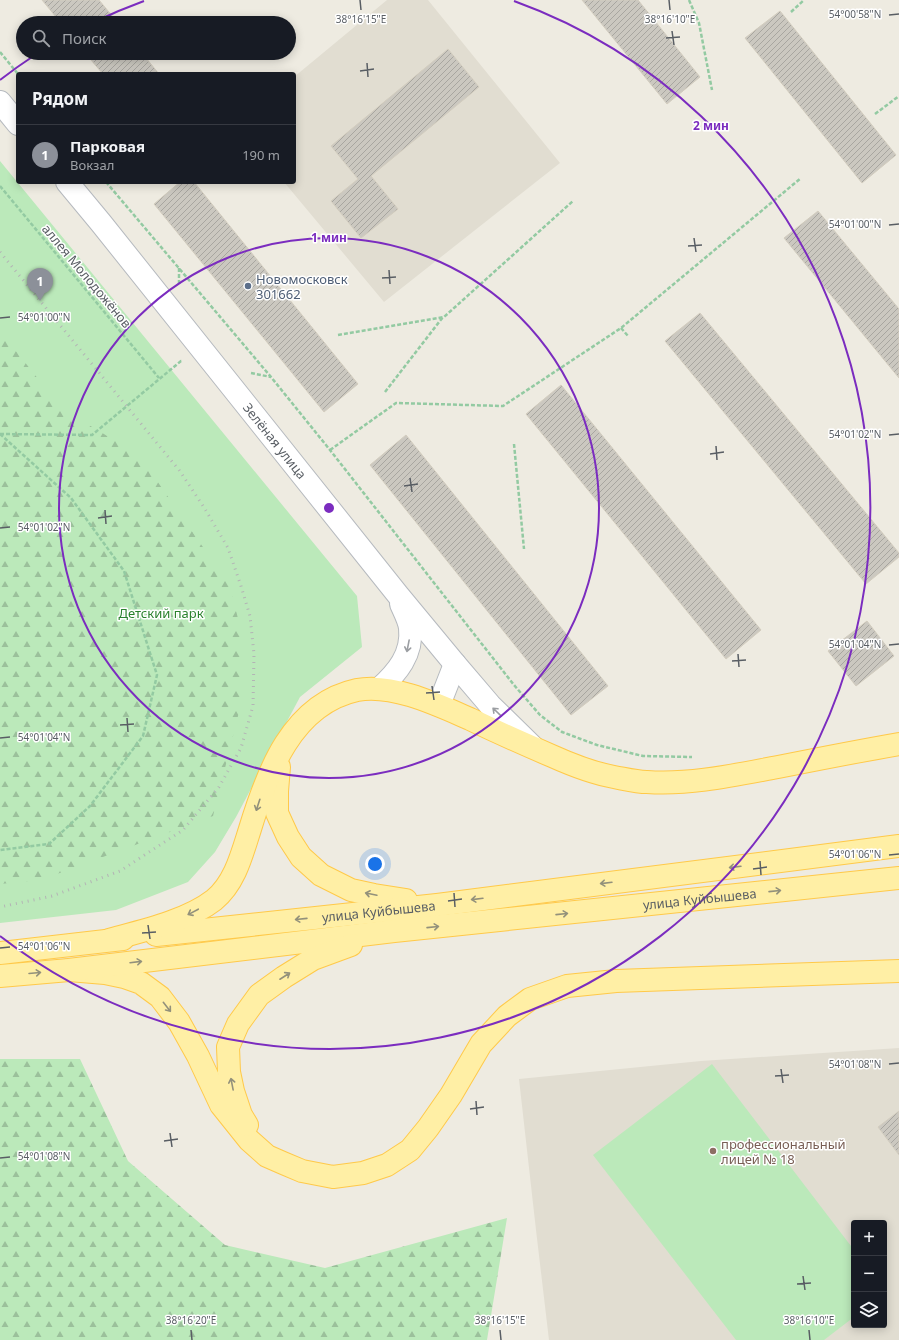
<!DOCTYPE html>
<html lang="ru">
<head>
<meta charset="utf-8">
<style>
	:root { --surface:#171b24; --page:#20242c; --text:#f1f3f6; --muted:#9ea1a6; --line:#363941; --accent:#8c9099 }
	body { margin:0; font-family:"Noto Sans",sans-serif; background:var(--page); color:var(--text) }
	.controls { position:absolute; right:12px; bottom:12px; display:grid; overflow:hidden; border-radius:4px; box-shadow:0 2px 10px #0003 }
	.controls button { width:36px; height:36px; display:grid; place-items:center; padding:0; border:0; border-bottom:1px solid var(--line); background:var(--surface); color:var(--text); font:20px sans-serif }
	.you { position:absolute; left:375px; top:864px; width:14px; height:14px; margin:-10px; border:3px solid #fff; border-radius:50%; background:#1a73e8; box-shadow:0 0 0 6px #1a73e833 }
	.badge { display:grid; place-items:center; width:26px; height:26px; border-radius:50%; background:var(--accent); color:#fff; font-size:13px; font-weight:700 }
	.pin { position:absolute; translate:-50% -33px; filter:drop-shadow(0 1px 2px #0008) }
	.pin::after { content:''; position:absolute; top:21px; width:14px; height:12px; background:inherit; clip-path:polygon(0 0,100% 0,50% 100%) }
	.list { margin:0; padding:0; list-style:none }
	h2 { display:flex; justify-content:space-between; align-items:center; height:52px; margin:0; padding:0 16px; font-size:17px }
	h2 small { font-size:13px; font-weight:400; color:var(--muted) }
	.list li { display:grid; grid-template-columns:26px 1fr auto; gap:12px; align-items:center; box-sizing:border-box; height:60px; padding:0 16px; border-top:1px solid var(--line) }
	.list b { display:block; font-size:15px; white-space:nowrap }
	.list p { margin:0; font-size:13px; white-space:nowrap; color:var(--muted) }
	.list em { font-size:13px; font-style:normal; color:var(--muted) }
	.icon { flex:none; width:22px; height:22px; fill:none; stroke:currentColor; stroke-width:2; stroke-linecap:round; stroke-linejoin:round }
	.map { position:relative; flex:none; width:899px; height:1340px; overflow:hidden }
	.search { position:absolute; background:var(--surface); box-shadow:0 2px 10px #0003; left:16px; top:16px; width:280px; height:44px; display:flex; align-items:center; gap:10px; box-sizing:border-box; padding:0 14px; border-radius:22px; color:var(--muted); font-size:15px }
	.panel { position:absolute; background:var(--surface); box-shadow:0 2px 10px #0003; left:16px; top:72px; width:280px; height:112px; border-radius:4px }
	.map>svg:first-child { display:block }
	.education { fill:#e1ddd1; fill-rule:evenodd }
	.green { fill:#bbe9ba }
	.forest { fill:url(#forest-firs) }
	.building { fill:url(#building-hatch); stroke:#d3cdbf }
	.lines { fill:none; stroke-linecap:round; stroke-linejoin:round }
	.minor-casing { stroke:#b6babf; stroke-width:24 }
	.major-casing { stroke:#ffc949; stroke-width:24 }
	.path { stroke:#93caa2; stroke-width:2.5; stroke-dasharray:4 2; stroke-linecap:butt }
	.minor { stroke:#fff; stroke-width:22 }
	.major { stroke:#ffefa5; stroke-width:22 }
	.rail { stroke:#b3b4b5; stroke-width:3; stroke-dasharray:1 5; stroke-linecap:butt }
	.oneway { stroke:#9b9ea2 }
	.oneway2 { stroke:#93917b }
	.ticks { fill:none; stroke:#595e64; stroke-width:1.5 }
	.ring { fill:none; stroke:#7b2cbf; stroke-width:2 }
	.service-dot { fill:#5c6f8a; stroke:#fff; stroke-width:1.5 }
	.education-dot { fill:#8d6e63; stroke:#fff; stroke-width:1.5 }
	.labels { text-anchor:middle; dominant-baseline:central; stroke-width:3; stroke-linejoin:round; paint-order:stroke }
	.street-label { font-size:13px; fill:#595e64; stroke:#fff }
	.service-label { font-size:13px; fill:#4e5e75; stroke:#fff; text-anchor:start }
	.park-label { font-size:13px; fill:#2b822e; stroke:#fff }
	.education-label { font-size:13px; fill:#785e54; stroke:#fff; text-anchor:start }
	.ticks-label { font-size:10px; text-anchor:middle; fill:#595e64; stroke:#fff; stroke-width:3; stroke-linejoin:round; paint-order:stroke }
	.centre { fill:#7b2cbf; stroke:#fff; stroke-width:2 }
	.ring-label { font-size:12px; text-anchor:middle; font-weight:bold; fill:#7b2cbf; stroke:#fff; stroke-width:3; stroke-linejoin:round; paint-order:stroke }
</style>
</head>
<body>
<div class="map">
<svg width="899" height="1340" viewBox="0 0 899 1340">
	<defs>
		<pattern id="forest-firs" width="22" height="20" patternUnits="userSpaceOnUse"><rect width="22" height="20" fill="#bbe9ba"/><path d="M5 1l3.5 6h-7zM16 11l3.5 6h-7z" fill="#9bc09b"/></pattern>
		<pattern id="building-hatch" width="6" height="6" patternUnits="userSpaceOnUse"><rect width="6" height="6" fill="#cbc8c0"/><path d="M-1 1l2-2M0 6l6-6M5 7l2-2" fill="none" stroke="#a8a6a0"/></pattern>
	</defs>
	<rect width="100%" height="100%" fill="#eeebe1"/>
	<g class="education">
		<path d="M387,0h41l132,163 -176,139 -100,-120h10v-105z"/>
		<path d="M899,1048v292h-350l-13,-110 -17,-151 182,-18zM854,1223h30v102h-30z"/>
	</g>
	<g class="green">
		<path d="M0,161l357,435 5,51 -62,50 -64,120 -21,35 -27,30 -72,28 -116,13z"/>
		<path d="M712,1064l142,186v67l-30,23h-88l-143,-185z"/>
	</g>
	<g class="forest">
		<path d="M0,331l62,78 77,46 91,131 12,49 -2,73 -27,108 -172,64 -41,4z"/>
		<path d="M0,1059h80l48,102 97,84 100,23 182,-50 -20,122h-487z"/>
	</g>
	<g class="building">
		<path d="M42,0h57l19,23h-57z"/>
		<path d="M582,0h56l62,77 -33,27z"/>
		<path d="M780,11l116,144 -34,28 -117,-145z"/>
		<path d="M448,49l31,38 -108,89 27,33 -37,29 -30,-37 27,-22 -27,-33z"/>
		<path d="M85,53h57l17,21h-56z"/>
		<path d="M180,182h14l164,202 -34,28 -170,-208z"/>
		<path d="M818,211l81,98v69l-115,-140z"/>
		<path d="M700,313l199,240v4l-33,27 -201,-243z"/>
		<path d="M561,385l200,245 -35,29 -200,-245z"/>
		<path d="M406,435l202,251 -37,29 -201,-250z"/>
		<path d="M867,621l27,35 -38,30 -28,-35z"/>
		<path d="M899,1111v44l-21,-28z"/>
	</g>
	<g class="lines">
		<g class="minor-casing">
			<g id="minor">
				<path d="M0,102l18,22"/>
				<path id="s1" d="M67,182l34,41 297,372 57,69 35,41 43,42"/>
				<path d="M379,689c18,-16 34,-35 31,-61 -1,-8 -6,-17 -9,-24"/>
				<path d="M439,705l16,-41"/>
			</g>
		</g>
		<g class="major-casing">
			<g id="major">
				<path d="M279,767l-2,24v22l11,24 13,20 20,18 30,15 23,5 32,5"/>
				<path id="s2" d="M156,935l281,-30 462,-59"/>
				<path d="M109,940c33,-9 78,-19 105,-40 21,-17 28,-46 36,-71 17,-56 42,-125 107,-139 35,-7 81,15 113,29 27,13 54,25 82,37 20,9 40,17 62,21 11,2 22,5 33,5 44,3 88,-7 131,-15 40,-8 81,-16 121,-23"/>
				<path d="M0,953l123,-14"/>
				<path d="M69,970l36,3 19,4 17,6 19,14 19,25 19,34 23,49 28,35 18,16 16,7 19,8 31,6 30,-4 24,-8 23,-15 18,-22 23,-33 30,-51 26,-28 23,-17 37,-13 49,-5 283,-10"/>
				<path id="s3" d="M0,976l69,-6 325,-39 505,-53"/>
				<path d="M247,1125l-6,-10 -8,-24 -4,-19 -1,-25 10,-23 21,-29 25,-18 29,-18 38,-14"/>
			</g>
		</g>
		<g class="path">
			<path d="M689,0l10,23 13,67"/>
			<path d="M791,12l13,-12"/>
			<path d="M0,52l18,22"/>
			<path d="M875,114l24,-18"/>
			<path d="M106,182l165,195 59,73 184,235 26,30 22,17 35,13 46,11 49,1"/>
			<path d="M0,186l159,192"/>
			<path d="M179,268v17"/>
			<path d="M621,328l7,8"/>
			<path d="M338,335l106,-18 129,-116"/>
			<path d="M251,373l20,4"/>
			<path d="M385,392l58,-75"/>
			<path d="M0,434l71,64 53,73 33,104 -14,61 -53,70 -41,38 -49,6"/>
			<path d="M0,434l92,1 89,-74h2"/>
			<path d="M514,444l10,105"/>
			<path d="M330,450l66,-47 107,3 118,-78 180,-150"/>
		</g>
		<use href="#minor" class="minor"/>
		<use href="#major" class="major"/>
		<path class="rail" d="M0,252l179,218 26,39 23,39 13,38 9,30 4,38 -1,52 -12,42 -22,39 -36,43 -63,41 -68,25 -52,11"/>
	</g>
	<defs><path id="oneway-shaft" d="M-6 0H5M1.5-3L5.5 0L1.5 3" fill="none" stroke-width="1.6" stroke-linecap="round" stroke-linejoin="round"/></defs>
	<g class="oneway">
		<use href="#oneway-shaft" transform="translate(408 646) rotate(101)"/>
		<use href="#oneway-shaft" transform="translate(497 712) rotate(-136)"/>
	</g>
	<g class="oneway2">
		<use href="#oneway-shaft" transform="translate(258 805) rotate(108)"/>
		<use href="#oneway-shaft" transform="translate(735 867) rotate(173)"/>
		<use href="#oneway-shaft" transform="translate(606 883) rotate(173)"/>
		<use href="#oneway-shaft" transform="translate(775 891) rotate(-6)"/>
		<use href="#oneway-shaft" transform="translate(371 894) rotate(-168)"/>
		<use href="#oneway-shaft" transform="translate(477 899) rotate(173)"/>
		<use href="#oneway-shaft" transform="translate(193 912) rotate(152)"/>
		<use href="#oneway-shaft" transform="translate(562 914) rotate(-6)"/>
		<use href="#oneway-shaft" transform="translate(301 919) rotate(174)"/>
		<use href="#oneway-shaft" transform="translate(433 927) rotate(-6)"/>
		<use href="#oneway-shaft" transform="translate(136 962) rotate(-7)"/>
		<use href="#oneway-shaft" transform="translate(35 973) rotate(-5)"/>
		<use href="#oneway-shaft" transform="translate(285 976) rotate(-33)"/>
		<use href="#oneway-shaft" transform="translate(167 1007) rotate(52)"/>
		<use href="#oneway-shaft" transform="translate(232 1084) rotate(-101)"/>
	</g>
	<path class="ticks" d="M360,0l1,10M669,0l1,10M889,15l10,-1M672,31l2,14M666,38l14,-1M367,63l1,14M360,71l14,-2M889,225l10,-1M694,238l2,14M688,246l14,-1M389,270l1,14M382,278l14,-1M0,318l10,-1M889,435l10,-1M716,446l1,14M710,454l14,-2M410,478l2,14M404,486l14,-2M105,510l1,14M98,518l14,-2M0,528l10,-1M889,645l10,-1M738,654l1,13M732,661l14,-1M432,686l2,14M426,693l14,-1M127,718l1,14M120,725l14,-1M0,738l10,-1M889,855l10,-1M760,861l1,14M753,869l14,-2M454,893l1,14M448,901l14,-2M148,925l2,14M142,933l14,-1M0,948l10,-1M889,1064l10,-1M781,1069l2,14M775,1076l14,-1M476,1101l1,14M470,1109l14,-2M170,1133l2,14M164,1141l14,-2M0,1158l10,-1M803,1276l2,14M797,1284l14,-1M191,1330l1,10M500,1330l1,10M809,1330l1,10"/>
	<g class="ring">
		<circle cx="329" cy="508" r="270"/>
		<path d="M0 80A540 540 0 0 1 35 55M92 23A540 540 0 0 1 144 1M514 1A540 540 0 1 1 0 936"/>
	</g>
	<circle class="service-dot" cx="248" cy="286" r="4"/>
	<circle class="education-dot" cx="713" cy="1151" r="4"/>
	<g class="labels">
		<g class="street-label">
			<text transform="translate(87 276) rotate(50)">аллея Молодожёнов</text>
			<text stroke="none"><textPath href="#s1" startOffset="332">Зелёная улица</textPath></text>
			<text stroke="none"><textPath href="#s3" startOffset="704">улица Куйбышева</textPath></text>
			<text stroke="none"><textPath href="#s2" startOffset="224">улица Куйбышева</textPath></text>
		</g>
		<g class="service-label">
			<text x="256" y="279">Новомосковск<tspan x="256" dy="15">301662</tspan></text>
		</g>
		<g class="park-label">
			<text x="161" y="613">Детский парк</text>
		</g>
		<g class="education-label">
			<text x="721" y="1144">профессиональный<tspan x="721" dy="15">лицей № 18</tspan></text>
		</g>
	</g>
	<g class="ticks-label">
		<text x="855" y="18">54°00'58"N</text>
		<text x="361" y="23">38°16'15"E</text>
		<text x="670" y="23">38°16'10"E</text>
		<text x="855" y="228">54°01'00"N</text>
		<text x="44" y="321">54°01'00"N</text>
		<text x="855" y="438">54°01'02"N</text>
		<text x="44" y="531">54°01'02"N</text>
		<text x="855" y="648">54°01'04"N</text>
		<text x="44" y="741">54°01'04"N</text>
		<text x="855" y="858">54°01'06"N</text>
		<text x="44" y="950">54°01'06"N</text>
		<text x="855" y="1068">54°01'08"N</text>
		<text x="44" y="1160">54°01'08"N</text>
		<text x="191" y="1324">38°16'20"E</text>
		<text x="500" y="1324">38°16'15"E</text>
		<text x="809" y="1324">38°16'10"E</text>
	</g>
	<circle cx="329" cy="508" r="6" class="centre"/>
	<g class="ring-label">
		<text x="711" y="130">2 мин</text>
		<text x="329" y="242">1 мин</text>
	</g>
</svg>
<div class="controls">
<button>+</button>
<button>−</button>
<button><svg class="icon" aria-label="layers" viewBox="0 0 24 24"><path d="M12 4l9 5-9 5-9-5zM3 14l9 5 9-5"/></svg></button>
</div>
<div class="you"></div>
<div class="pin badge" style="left:40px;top:301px">1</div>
<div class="search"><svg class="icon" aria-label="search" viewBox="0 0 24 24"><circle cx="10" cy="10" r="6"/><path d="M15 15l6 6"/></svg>Поиск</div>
<section class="panel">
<h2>Рядом<small></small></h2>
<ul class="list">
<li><span class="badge">1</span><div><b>Парковая</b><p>Вокзал</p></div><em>190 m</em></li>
</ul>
</section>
</div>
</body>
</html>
